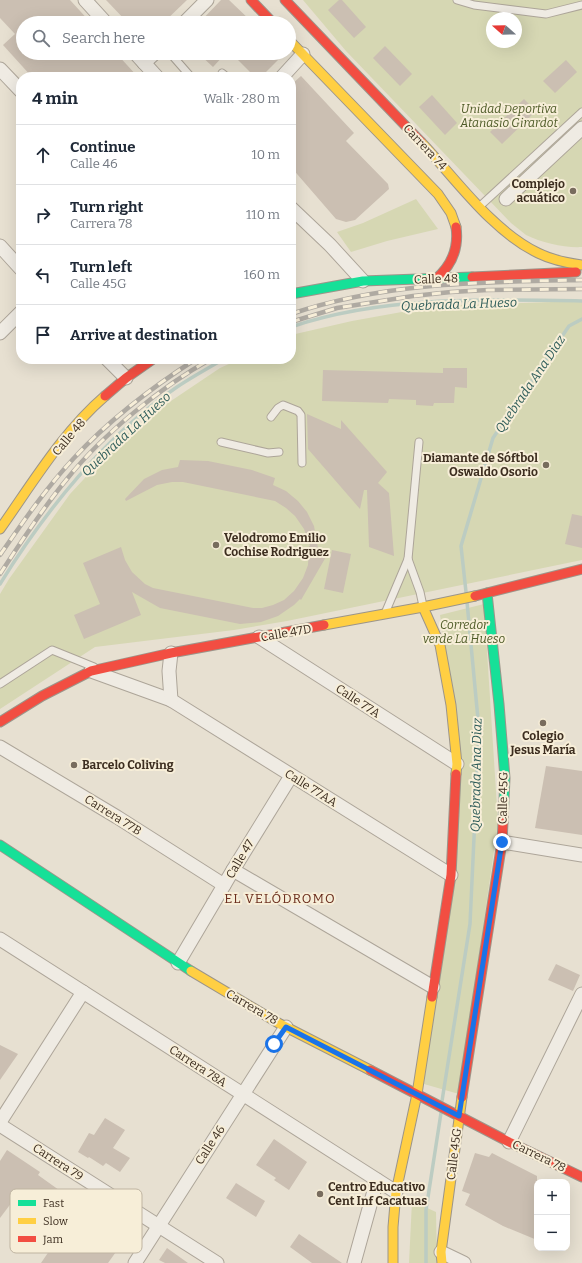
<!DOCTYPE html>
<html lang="en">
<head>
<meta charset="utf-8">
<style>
	:root { --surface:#fff; --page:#f2f2f3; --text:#1f2937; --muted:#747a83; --line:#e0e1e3 }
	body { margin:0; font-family:Bitter,serif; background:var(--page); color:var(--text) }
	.controls { position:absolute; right:12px; bottom:12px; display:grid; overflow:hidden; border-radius:8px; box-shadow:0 4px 16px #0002 }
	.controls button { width:36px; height:36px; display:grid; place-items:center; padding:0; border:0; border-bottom:1px solid var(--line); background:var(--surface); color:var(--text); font:20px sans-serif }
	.compass { position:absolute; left:486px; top:12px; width:36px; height:36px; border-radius:50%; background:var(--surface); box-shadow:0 4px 16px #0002; rotate:290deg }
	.stop { position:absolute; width:12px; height:12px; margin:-9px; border:3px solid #1a73e8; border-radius:50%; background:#fff }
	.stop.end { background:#1a73e8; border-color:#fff; box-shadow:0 1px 4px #0008 }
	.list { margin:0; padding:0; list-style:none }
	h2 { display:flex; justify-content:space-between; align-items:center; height:52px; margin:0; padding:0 16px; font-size:17px }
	h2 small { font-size:13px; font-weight:400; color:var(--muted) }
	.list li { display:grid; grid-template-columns:26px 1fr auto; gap:12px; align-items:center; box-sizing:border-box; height:60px; padding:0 16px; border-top:1px solid var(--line) }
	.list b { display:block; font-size:15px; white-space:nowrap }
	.list p { margin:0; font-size:13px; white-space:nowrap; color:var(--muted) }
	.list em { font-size:13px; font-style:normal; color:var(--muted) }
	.icon { flex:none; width:22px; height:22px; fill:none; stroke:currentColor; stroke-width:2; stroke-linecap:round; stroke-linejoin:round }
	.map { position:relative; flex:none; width:582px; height:1263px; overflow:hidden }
	.search { position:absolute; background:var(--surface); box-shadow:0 4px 16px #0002; left:16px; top:16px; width:280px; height:44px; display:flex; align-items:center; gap:10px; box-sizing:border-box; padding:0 14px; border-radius:22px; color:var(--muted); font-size:15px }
	.panel { position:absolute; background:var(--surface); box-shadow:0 4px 16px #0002; left:16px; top:72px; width:280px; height:292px; border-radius:16px }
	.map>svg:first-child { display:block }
	.green { fill:#d6d7b3; fill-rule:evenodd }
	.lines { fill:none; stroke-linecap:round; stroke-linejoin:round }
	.stream { stroke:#bcccc2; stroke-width:3.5 }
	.building { fill:#cbbfb2 }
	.lane-casing { stroke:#ada599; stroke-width:9 }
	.street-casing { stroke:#ada599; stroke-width:15 }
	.fast-casing { stroke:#9c958a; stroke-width:11 }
	.slow-casing { stroke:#9c958a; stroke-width:11 }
	.jam-casing { stroke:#9c958a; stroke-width:11 }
	.lane { stroke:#efebe3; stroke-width:7 }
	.street { stroke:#efebe3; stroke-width:13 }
	.fast { stroke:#16e098; stroke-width:9 }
	.slow { stroke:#ffcf43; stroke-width:9 }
	.jam { stroke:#f24e42; stroke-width:9 }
	.rail-casing { stroke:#afaaa2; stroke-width:4.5 }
	.rail { stroke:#f7eed8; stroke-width:3; stroke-dasharray:9; stroke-linecap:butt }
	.route { stroke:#1a73e8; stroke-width:5 }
	.poi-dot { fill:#786c5e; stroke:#f7eed8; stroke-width:1.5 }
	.labels { text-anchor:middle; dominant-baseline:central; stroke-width:4; stroke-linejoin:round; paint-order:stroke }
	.park-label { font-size:12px; font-style:italic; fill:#4d5a26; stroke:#f7eed8 }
	.street-label { font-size:12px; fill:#3d2e20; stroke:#f7eed8 }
	.poi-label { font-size:12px; font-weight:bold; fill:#3d2e20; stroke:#f7eed8; text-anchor:start }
	.water-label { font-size:13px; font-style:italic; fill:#2f5d5a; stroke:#f7eed8 }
	.neighbourhood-label { font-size:13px; letter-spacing:1px; fill:#6b2e1e; stroke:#f7eed8 }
	.key { fill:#f7eed8; stroke:#bfb4a1; stroke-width:1 }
	.key-label { font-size:11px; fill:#3d2e20 }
</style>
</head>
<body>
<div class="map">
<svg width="582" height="1263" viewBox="0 0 582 1263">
	<rect width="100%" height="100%" fill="#e7e0d1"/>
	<g class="green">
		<path d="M303,0h279v247c-17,1 -40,-4 -56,-12 -5,-4 -10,-8 -15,-12l-165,-172zM492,18h24v24h-24z"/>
		<path d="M416,199l22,30 -51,12 -36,11 -14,-20 26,-9z"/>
		<path d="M582,301v259l-295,61 -53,9 -139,17 -95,62v-115l9,-15 61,-85 52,-56 43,-33 55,-37 20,-9h51v-24l61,-14 83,-15z"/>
		<path d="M484,604l14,219 -39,271 -35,-10 38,-323 -22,-146z"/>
		<path d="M412,1201l24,11 1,51h-28z"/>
	</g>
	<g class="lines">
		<g class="stream">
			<path d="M291,327c91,-31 196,-28 291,-26"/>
			<path d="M0,584c45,-73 106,-149 177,-197 15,-10 31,-19 47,-28"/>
			<path d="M466,592l-5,-46 32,-108 76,-112 13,-7"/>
			<path d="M442,1101l28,-177 9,-194 -12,-128"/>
			<path d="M426,1263v-53l15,-97"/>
		</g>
	</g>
	<g class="building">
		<path d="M0,0h70l21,23h-68v30h93l22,24h-106l-29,-32 12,-11 -15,-16z"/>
		<path d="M106,0h81l-24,23h-35z"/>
		<path d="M221,0h8l24,23h-54z"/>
		<path d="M339,0h3l24,27 -12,11 -26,-28z"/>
		<path d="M385,46l27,28 -12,12 -27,-28z"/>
		<path d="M198,53h28l-13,14z"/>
		<path d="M231,53h54l-24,24h-6z"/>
		<path d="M566,60l11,12 -22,21 -12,-12z"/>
		<path d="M301,76l53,57 -8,8 42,43 1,5 -34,31 -9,2 -10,-3 -45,-52v-82z"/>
		<path d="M432,95l25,28 -12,12 -26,-28z"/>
		<path d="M524,99l12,12 -34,33 -12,-12z"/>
		<path d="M443,368h24v20l-12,-1 -1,16h-20l-1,3 -17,-1v-5l-27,-1 -1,4 -66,-2 1,-31 120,3z"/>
		<path d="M307,414l34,15v-9l46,52 -9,11 11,10 5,63 -25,-9 -2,-57h-3l-4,19 -52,-60z"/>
		<path d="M180,460l28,1 44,9 23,8 -2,7 13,6 12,10 9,11 7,14 4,22 12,2 -29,50 -1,-1 -6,6 -16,11 -17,6 -21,2 -80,-16 -28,-16 9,23 -57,24 -10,-24 26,-11 -17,-41 38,-16 4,13 7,12 13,12 8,4 100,20h9l11,-3 11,-5 10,-9 9,-13 5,-13 1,-19h1l-6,-17 -9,-13 -9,-8 -11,-7 -92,-19h-11l-15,3 -31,16 -1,-2 19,-20 18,-9 16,-3z"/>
		<path d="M572,514l10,2v32l-17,-4z"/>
		<path d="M332,550l19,4 -8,39 -19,-4z"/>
		<path d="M546,766l36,5v64l-47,-7z"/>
		<path d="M556,964l24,11 -7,16 -25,-11z"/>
		<path d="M0,1045l18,9 -18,26z"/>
		<path d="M105,1118l20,12 -12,18 17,10 -10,14 -14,-9 -3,3 -14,-9 -1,1 -10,-6 11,-19 5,2z"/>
		<path d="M274,1139l33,23 -18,28 -15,-10 2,-2 -20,-13z"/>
		<path d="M7,1150l33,22 -2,3 28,20 1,-2 22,14 4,-7 40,28 -25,35h-67l13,-19 8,6 12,-19 -37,-23 2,-2 -21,-12 -18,24v-57z"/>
		<path d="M475,1153l14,4 3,-4 45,23v64l-34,-14 -38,-21 5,-11 -8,-3z"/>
		<path d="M236,1183l29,18 -9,16 -30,-19z"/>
		<path d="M299,1234l43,29h-30l-22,-16z"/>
		<path d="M167,1248l21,15h-23l-6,-3z"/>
	</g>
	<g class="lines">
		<g class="lane-casing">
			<g id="lane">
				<path d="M457,0l17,5 72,9 36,-9"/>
				<path d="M170,53l21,24"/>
				<path d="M222,73l5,4"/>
				<path d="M479,207l103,-95"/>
				<path d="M271,417l7,-9 5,-3 15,6 3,4 1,48"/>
				<path d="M221,442l47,11 11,-1"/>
				<path d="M408,559l12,33 3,14"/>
				<path d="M386,611l22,-52 11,-117"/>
				<path d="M0,684l52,-34 42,17"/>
			</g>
		</g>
		<g class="street-casing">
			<g id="street">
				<path d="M85,0l21,23"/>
				<path d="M184,23l23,-23"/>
				<path d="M135,53l22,24"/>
				<path d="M144,63l11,-10"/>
				<path d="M0,69l21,22"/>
				<path d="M282,77l21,-23"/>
				<path d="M506,199l76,-71"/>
				<path d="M291,208l39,37 33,36"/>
				<path d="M0,246l21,23"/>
				<path d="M0,333l21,-21"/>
				<path d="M107,359l19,19"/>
				<path d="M259,637l198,127"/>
				<path d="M91,671l80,29 280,175"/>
				<path d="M171,700l-2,-29 2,-18"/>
				<path d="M0,747l117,70 107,68"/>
				<path d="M502,842l80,13"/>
				<path d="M233,870l200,117"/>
				<path d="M0,939l396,253"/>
				<path d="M178,963l55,-93 58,-94"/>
				<path d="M0,1122l83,-130"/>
				<path d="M0,1125l217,138"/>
				<path d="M509,1142l73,-148"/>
				<path d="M441,1252l23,11"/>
				<path d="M135,1263l151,-236"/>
				<path d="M354,1263l23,-83"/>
			</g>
		</g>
		<g class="fast-casing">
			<g id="fast">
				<path d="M291,294l72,-13 109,-4"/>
				<path d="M487,593l12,111 6,74 -2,44"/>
				<path d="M0,845l191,126"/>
			</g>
		</g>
		<g class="slow-casing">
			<g id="slow">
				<path d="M289,40l149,154 13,19 5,14"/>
				<path d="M421,142c35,37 70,88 117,111 14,7 29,10 44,12"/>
				<path d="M0,529c32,-45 62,-96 105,-133"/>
				<path d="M423,607l17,38 11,60 6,59 -1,10"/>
				<path d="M324,625l99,-18 52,-11"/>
				<path d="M191,971l89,53 90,46"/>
				<path d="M393,1263v-36l3,-35 21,-98 15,-97"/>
				<path d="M442,1263l-1,-11 21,-155"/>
			</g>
		</g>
		<g class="jam-casing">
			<g id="jam">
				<path d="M251,0l22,23"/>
				<path d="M285,0l136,142"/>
				<path d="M472,277l104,-5"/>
				<path d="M436,279c16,-14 23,-31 20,-52"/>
				<path d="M105,396l21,-18 27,-19"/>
				<path d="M475,596l107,-27"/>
				<path d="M0,722l42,-26 49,-25 80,-18 153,-28"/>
				<path d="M432,997l19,-122 5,-101"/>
				<path d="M370,1070l139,72 73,35"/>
				<path d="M462,1097l40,-255 1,-20"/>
			</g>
		</g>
		<use href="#lane" class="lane"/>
		<use href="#street" class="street"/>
		<use href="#fast" class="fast"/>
		<use href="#slow" class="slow"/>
		<use href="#jam" class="jam"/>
		<g class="rail-casing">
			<g id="rail">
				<path d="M291,314c95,-32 192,-32 291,-34"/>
				<path d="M291,322l46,-14 76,-12 38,-4 37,-2 94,-1"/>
				<path d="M0,555c23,-33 46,-67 74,-97 36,-39 77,-70 122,-99"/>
				<path d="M0,574c21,-32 42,-65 67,-95 35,-44 95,-93 144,-120"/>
			</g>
		</g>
		<use href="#rail" class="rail"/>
	</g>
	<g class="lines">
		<path class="route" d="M274,1044l12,-17 173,89 43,-274"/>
	</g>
	<g class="poi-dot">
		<circle cx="573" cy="191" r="4"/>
		<circle cx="546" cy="465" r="4"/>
		<circle cx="216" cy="545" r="4"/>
		<circle cx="543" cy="723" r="4"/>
		<circle cx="74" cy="765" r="4"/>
		<circle cx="320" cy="1194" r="4"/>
	</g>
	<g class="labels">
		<g class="park-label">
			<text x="509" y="109">Unidad Deportiva<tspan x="509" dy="14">Atanasio Girardot</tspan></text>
			<text x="464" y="625">Corredor<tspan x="464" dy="14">verde La Hueso</tspan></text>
		</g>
		<g class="street-label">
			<text transform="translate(425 147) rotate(47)">Carrera 74</text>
			<text transform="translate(436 279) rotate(-2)">Calle 48</text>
			<text transform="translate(69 437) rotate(-50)">Calle 48</text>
			<text transform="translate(286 633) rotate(-10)">Calle 47D</text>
			<text transform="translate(358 701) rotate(33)">Calle 77A</text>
			<text transform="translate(311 788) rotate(32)">Calle 77AA</text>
			<text transform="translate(503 798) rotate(-89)">Calle 45G</text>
			<text transform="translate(113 815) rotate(32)">Carrera 77B</text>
			<text transform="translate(240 859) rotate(-59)">Calle 47</text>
			<text transform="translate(252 1007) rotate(30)">Carrera 78</text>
			<text transform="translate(198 1066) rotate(33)">Carrera 78A</text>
			<text transform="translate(210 1145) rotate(-57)">Calle 46</text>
			<text transform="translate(454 1154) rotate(-83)">Calle 45G</text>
			<text transform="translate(539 1156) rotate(26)">Carrera 78</text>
			<text transform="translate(58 1162) rotate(33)">Carrera 79</text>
		</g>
		<g class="poi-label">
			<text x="565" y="184" text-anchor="end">Complejo<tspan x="565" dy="14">acuático</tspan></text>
			<text x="538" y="458" text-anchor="end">Diamante de Sóftbol<tspan x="538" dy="14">Oswaldo Osorio</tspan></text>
			<text x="224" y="538">Velodromo Emilio<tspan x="224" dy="14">Cochise Rodriguez</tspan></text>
			<text x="543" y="736" text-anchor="middle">Colegio<tspan x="543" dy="14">Jesus María</tspan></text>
			<text x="82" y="765">Barcelo Coliving</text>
			<text x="328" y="1187">Centro Educativo<tspan x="328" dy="14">Cent Inf Cacatuas</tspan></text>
		</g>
		<g class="water-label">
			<text transform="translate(459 304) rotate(-2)">Quebrada La Hueso</text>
			<text transform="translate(530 384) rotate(-56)">Quebrada Ana Diaz</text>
			<text transform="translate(126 434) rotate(-43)">Quebrada La Hueso</text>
			<text transform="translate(476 775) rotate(-89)">Quebrada Ana Diaz</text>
		</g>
		<g class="neighbourhood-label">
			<text x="280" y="898">EL VELÓDROMO</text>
		</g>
	</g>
	<rect x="10" y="1189" width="132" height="64" rx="6" class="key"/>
	<rect x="18" y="1200" width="18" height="6" fill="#16e098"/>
	<rect x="18" y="1218" width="18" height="6" fill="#ffcf43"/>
	<rect x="18" y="1236" width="18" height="6" fill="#f24e42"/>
	<g class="key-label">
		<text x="43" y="1207">Fast</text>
		<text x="43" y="1225">Slow</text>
		<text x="43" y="1243">Jam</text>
	</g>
</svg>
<div class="controls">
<button>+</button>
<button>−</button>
</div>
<svg class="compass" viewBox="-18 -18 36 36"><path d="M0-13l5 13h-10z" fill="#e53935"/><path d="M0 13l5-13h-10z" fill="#747a83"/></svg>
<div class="stop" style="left:274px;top:1044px"></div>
<div class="stop end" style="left:502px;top:842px"></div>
<div class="search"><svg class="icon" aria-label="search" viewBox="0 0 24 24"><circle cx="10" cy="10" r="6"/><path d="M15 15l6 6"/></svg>Search here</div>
<section class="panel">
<h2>4 min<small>Walk · 280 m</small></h2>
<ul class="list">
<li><svg class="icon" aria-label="ahead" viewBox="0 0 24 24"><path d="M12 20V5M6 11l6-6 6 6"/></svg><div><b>Continue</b><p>Calle 46</p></div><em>10 m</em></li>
<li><svg class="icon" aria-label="right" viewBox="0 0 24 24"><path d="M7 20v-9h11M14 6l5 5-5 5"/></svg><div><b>Turn right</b><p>Carrera 78</p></div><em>110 m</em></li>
<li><svg class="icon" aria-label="left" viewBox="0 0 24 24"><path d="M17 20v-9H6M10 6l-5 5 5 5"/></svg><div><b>Turn left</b><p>Calle 45G</p></div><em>160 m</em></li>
<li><svg class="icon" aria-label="arrive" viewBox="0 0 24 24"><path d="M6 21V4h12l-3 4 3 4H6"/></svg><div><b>Arrive at destination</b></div></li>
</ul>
</section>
</div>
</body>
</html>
